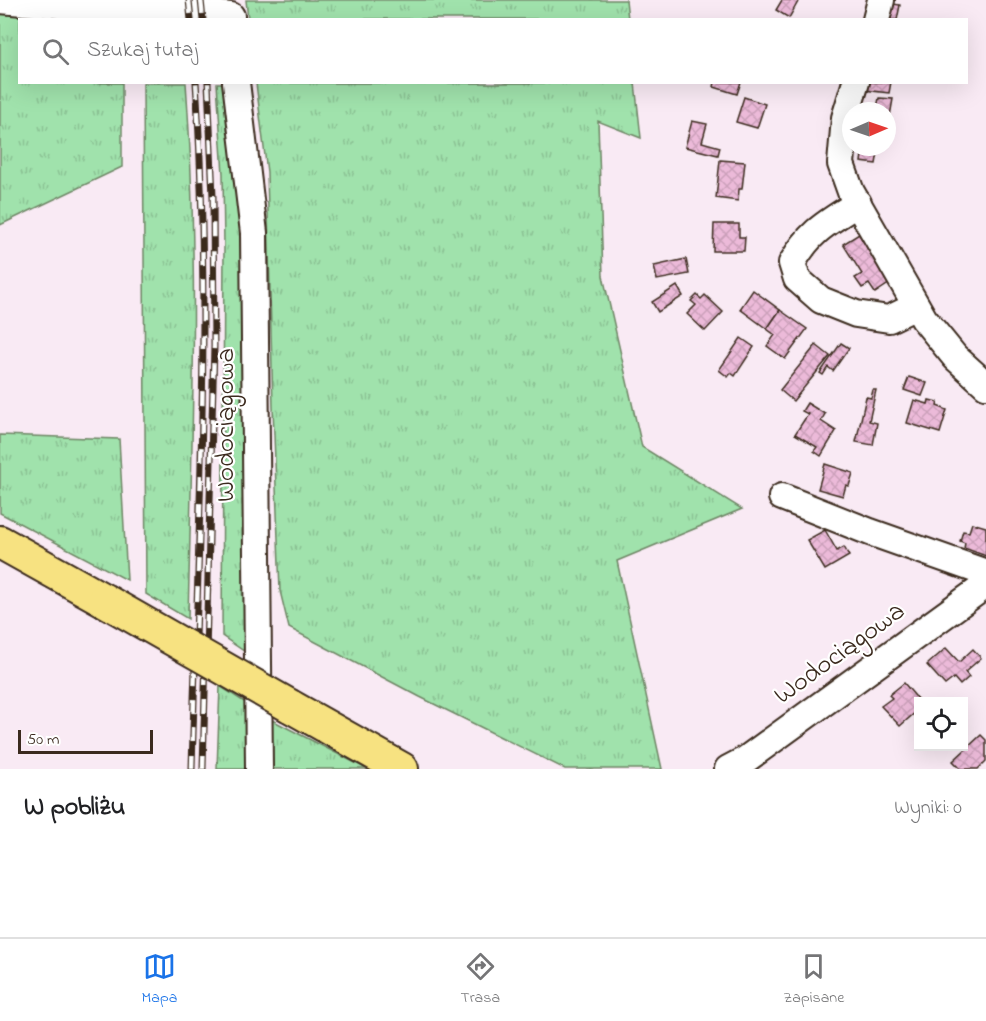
<!DOCTYPE html>
<html lang="pl">
<head>
<meta charset="utf-8">
<style>
	:root { --surface:#fff; --page:#f2f2f2; --text:#202124; --muted:#757577; --line:#e0e0e0; --accent:#1a73e8 }
	body { margin:0; font-family:"Indie Flower",sans-serif; background:var(--page); color:var(--text) }
	.controls { position:absolute; right:18px; bottom:18px; display:grid; overflow:hidden; border-radius:0px; box-shadow:0 6px 24px #0002 }
	.controls button { width:54px; height:54px; display:grid; place-items:center; padding:0; border:0; border-bottom:2px solid var(--line); background:var(--surface); color:var(--text); font:30px sans-serif }
	.compass { position:absolute; left:842px; top:102px; width:54px; height:54px; border-radius:50%; background:var(--surface); box-shadow:0 6px 24px #0002; rotate:88deg }
	.scale { position:absolute; left:18px; bottom:15px; width:135px; box-sizing:border-box; padding-left:6px; border:3px solid #3b2a1e; border-top:0; font-size:16px; line-height:21px; white-space:nowrap; color:#3b2a1e; -webkit-text-stroke:4px #fff; paint-order:stroke }
	.list { margin:0; padding:0; list-style:none }
	h2 { display:flex; justify-content:space-between; align-items:center; height:78px; margin:0; padding:0 24px; font-size:26px }
	h2 small { font-size:20px; font-weight:400; color:var(--muted) }
	.icon { flex:none; width:33px; height:33px; fill:none; stroke:currentColor; stroke-width:2; stroke-linecap:round; stroke-linejoin:round }
	.map { position:relative; flex:none; width:986px; height:769px; overflow:hidden }
	.search { position:absolute; background:var(--surface); box-shadow:0 6px 24px #0002; left:18px; right:18px; top:18px; height:66px; display:flex; align-items:center; gap:15px; box-sizing:border-box; padding:0 21px; border-radius:0px; color:var(--muted); font-size:22px }
	.sheet { height:168px; background:var(--surface) }
	nav { display:flex; justify-content:space-around; align-items:center; box-sizing:border-box; height:84px; border-top:2px solid var(--line); background:var(--surface); font-size:16px; color:var(--muted) }
	nav a { display:grid; justify-items:center; gap:3px }
	nav .on { color:var(--accent) }
	.map>svg:first-child { display:block }
	.grass { fill:url(#grass-tufts); stroke:#6e8665; stroke-width:1.5 }
	.building { fill:url(#building-cross-hatch); stroke:#3b2a1e; stroke-width:1.5 }
	.lines { fill:none; stroke-linecap:round; stroke-linejoin:round }
	.minor-casing { stroke:#3b2a1e; stroke-width:30 }
	.major-casing { stroke:#3b2a1e; stroke-width:36 }
	.minor { stroke:#fff; stroke-width:26 }
	.major { stroke:#f7e281; stroke-width:32 }
	.rail-casing { stroke:#3b2a1e; stroke-width:7 }
	.rail { stroke:#fff; stroke-width:4.5; stroke-dasharray:14; stroke-linecap:butt }
	.major-bridge-casing { stroke:#3b2a1e; stroke-width:36; stroke-linecap:butt }
	.major-bridge { stroke:#f7e281; stroke-width:32 }
	.labels { text-anchor:middle; dominant-baseline:central; stroke-width:4.5; stroke-linejoin:round; paint-order:stroke }
	.street-label { font-size:27px; fill:#3b2a1e; stroke:#fff }
</style>
</head>
<body>
<div class="map">
<svg width="986" height="769" viewBox="0 0 986 769">
	<defs>
		<pattern id="grass-tufts" width="24" height="20" patternUnits="userSpaceOnUse" patternTransform="scale(1.5)"><rect width="24" height="20" fill="#a0e2ac"/><path d="M3 7l-1-3M5 7V3M7 7l1-3M15 17l-1-3M17 17v-4M19 17l1-3" fill="none" stroke="#8bc294"/></pattern>
		<pattern id="building-cross-hatch" width="8" height="8" patternUnits="userSpaceOnUse" patternTransform="scale(1.5)"><rect width="8" height="8" fill="#ecbad9"/><path d="M0 0l8 8M0 8l8-8" fill="none" stroke="#cba0ba"/></pattern>
	</defs>
	<rect width="100%" height="100%" fill="#f9eaf4"/>
	<filter id="ink" filterUnits="userSpaceOnUse"><feTurbulence type="fractalNoise" baseFrequency=".0167" numOctaves="2"/><feDisplacementMap in="SourceGraphic" scale="12" xChannelSelector="R" yChannelSelector="G"/><feConvolveMatrix kernelMatrix="1 2 1 2 8 2 1 2 1" color-interpolation-filters="sRGB"/></filter>
	<g filter="url(#ink)">
		<g class="grass">
			<path d="M246,0h380l2,19h-380z"/>
			<path d="M0,12l122,8h-102v62l102,1v84l-122,58z"/>
			<path d="M143,83h43c13,178 6,357 2,536l-42,-25z"/>
			<path d="M217,83h8l13,60 19,517 -35,-24 2,-390 -1,-72z"/>
			<path d="M256,83h379l6,55 -43,-17 5,155 39,171 100,62 -125,52 45,208h-97l-145,-72 -131,-69 -9,-37 -7,-183 -6,-236z"/>
			<path d="M0,435l119,4 8,141 -127,-67z"/>
			<path d="M220,686l32,21 -1,62h-34z"/>
			<path d="M270,719l97,50h-97z"/>
		</g>
		<g class="building">
			<path d="M782,0h17l-10,18 -13,-8z"/>
			<path d="M887,3l13,2 -3,15h-17z"/>
			<path d="M715,82h26l-4,12 -23,-7z"/>
			<path d="M865,82h26l-2,11 -25,-3z"/>
			<path d="M744,97l21,7 -8,24 -21,-6z"/>
			<path d="M879,98l14,1 -4,23 -2,-1v-10h-14l1,-4 3,1z"/>
			<path d="M692,121l15,3 -5,18 18,5 -2,8 -33,-8z"/>
			<path d="M863,147h16l-3,17 -15,-2z"/>
			<path d="M720,160l25,2 -3,27h-3l-1,12 -22,-3z"/>
			<path d="M714,224h25v13h6l-1,14h-31z"/>
			<path d="M859,234l31,49 -15,10 -6,-9 -7,4 -7,-10 7,-4 -19,-30z"/>
			<path d="M686,259l3,15 -32,6 -3,-14z"/>
			<path d="M677,286l6,10 -25,16 -6,-10z"/>
			<path d="M753,290l27,20 -13,19 -27,-20z"/>
			<path d="M697,295l4,4 4,-4 18,17 -18,19 -18,-17 9,-9 -5,-4z"/>
			<path d="M780,310l27,19 -22,30 -18,-13 8,-11 -8,-6z"/>
			<path d="M741,338l13,9 -19,29 -4,-3 -3,4 -9,-7z"/>
			<path d="M841,343l8,5 -16,23 -5,-4 -5,8 -3,-2z"/>
			<path d="M816,345l14,11 -37,45 -13,-11z"/>
			<path d="M909,377l18,6 -5,13 -18,-6z"/>
			<path d="M873,390h3l-7,31 8,2 -4,22 -17,-3 10,-45 5,1z"/>
			<path d="M914,400l14,4 1,-4 9,2 -1,4 10,4 -7,23 -33,-10z"/>
			<path d="M807,403l18,11 -4,7 15,10 -15,25 -7,-5 3,-4 -22,-13 13,-20 -6,-3z"/>
			<path d="M825,464l28,9 -4,13 -3,-1 -3,11 -25,-7z"/>
			<path d="M972,523l14,4v29l-22,-8 1,-5 -5,-2 3,-10 6,1z"/>
			<path d="M825,530l12,21 7,-4 5,9 -24,14 -18,-30z"/>
			<path d="M946,648l13,14 14,-13 8,9 -16,14 4,5 -9,8 -6,-7 -9,7 -18,-20z"/>
			<path d="M904,683l16,19 -2,8 -18,16 -19,-20 11,-8 -3,-3z"/>
			<path d="M981,735l5,5v21l-8,8h-17l-8,-8z"/>
		</g>
		<g class="lines">
			<g class="minor-casing">
				<g id="minor">
					<path d="M0,0l130,11 37,-1 64,6"/>
					<path d="M876,20l5,-20"/>
					<path d="M236,82l18,151 5,536"/>
					<path d="M856,82l-11,36 -4,46 10,28 73,127 31,38 31,28"/>
					<path d="M858,203c-31,20 -47,27 -66,60l5,16 24,21 35,14 33,5 27,-13"/>
					<path d="M782,497l88,35 116,41"/>
					<path d="M728,769l17,-9 241,-175"/>
				</g>
			</g>
			<g class="major-casing">
				<g id="major">
					<path d="M0,542l104,58"/>
					<path d="M290,706l112,63"/>
				</g>
			</g>
			<use href="#minor" class="minor"/>
			<use href="#major" class="major"/>
			<g class="rail-casing">
				<g id="rail">
					<path d="M189,0l2,20"/>
					<path d="M201,0l2,20"/>
					<path d="M192,769c6,-228 19,-458 4,-687"/>
					<path d="M203,769l11,-423 -1,-149 -5,-115"/>
				</g>
			</g>
			<use href="#rail" class="rail"/>
			<g class="major-bridge-casing">
				<path id="major-bridge" d="M104,600l186,106"/>
			</g>
			<use href="#major-bridge" class="major-bridge"/>
		</g>
	</g>
	<g class="labels">
		<g class="street-label">
			<text transform="translate(226 425) rotate(-90)">Wodociągowa</text>
			<text transform="translate(840 654) rotate(-36)">Wodociągowa</text>
		</g>
	</g>
</svg>
<div class="controls">
<button><svg class="icon" aria-label="locate" viewBox="0 0 24 24"><circle cx="12" cy="12" r="6"/><path d="M12 2v4M12 18v4M2 12h4M18 12h4"/></svg></button>
</div>
<svg class="compass" viewBox="-18 -18 36 36"><path d="M0-13l5 13h-10z" fill="#e53935"/><path d="M0 13l5-13h-10z" fill="#757577"/></svg>
<div class="scale">50 m</div>
<div class="search"><svg class="icon" aria-label="search" viewBox="0 0 24 24"><circle cx="10" cy="10" r="6"/><path d="M15 15l6 6"/></svg>Szukaj tutaj</div>
</div>
<section class="sheet">
<h2>W pobliżu<small>Wyniki: 0</small></h2>
<ul class="list">
</ul>
</section>
<nav>
<a class="on"><svg class="icon" aria-label="map" viewBox="0 0 24 24"><path d="M3 6l6-2 6 2 6-2v14l-6 2-6-2-6 2zM9 4v14M15 6v14"/></svg>Mapa</a>
<a><svg class="icon" aria-label="directions" viewBox="0 0 24 24"><path d="M12 3l9 9-9 9-9-9zM9 14v-3h6M13 9l2 2-2 2"/></svg>Trasa</a>
<a><svg class="icon" aria-label="saved" viewBox="0 0 24 24"><path d="M7 4h10v16l-5-4-5 4z"/></svg>Zapisane</a>
</nav>
</body>
</html>
